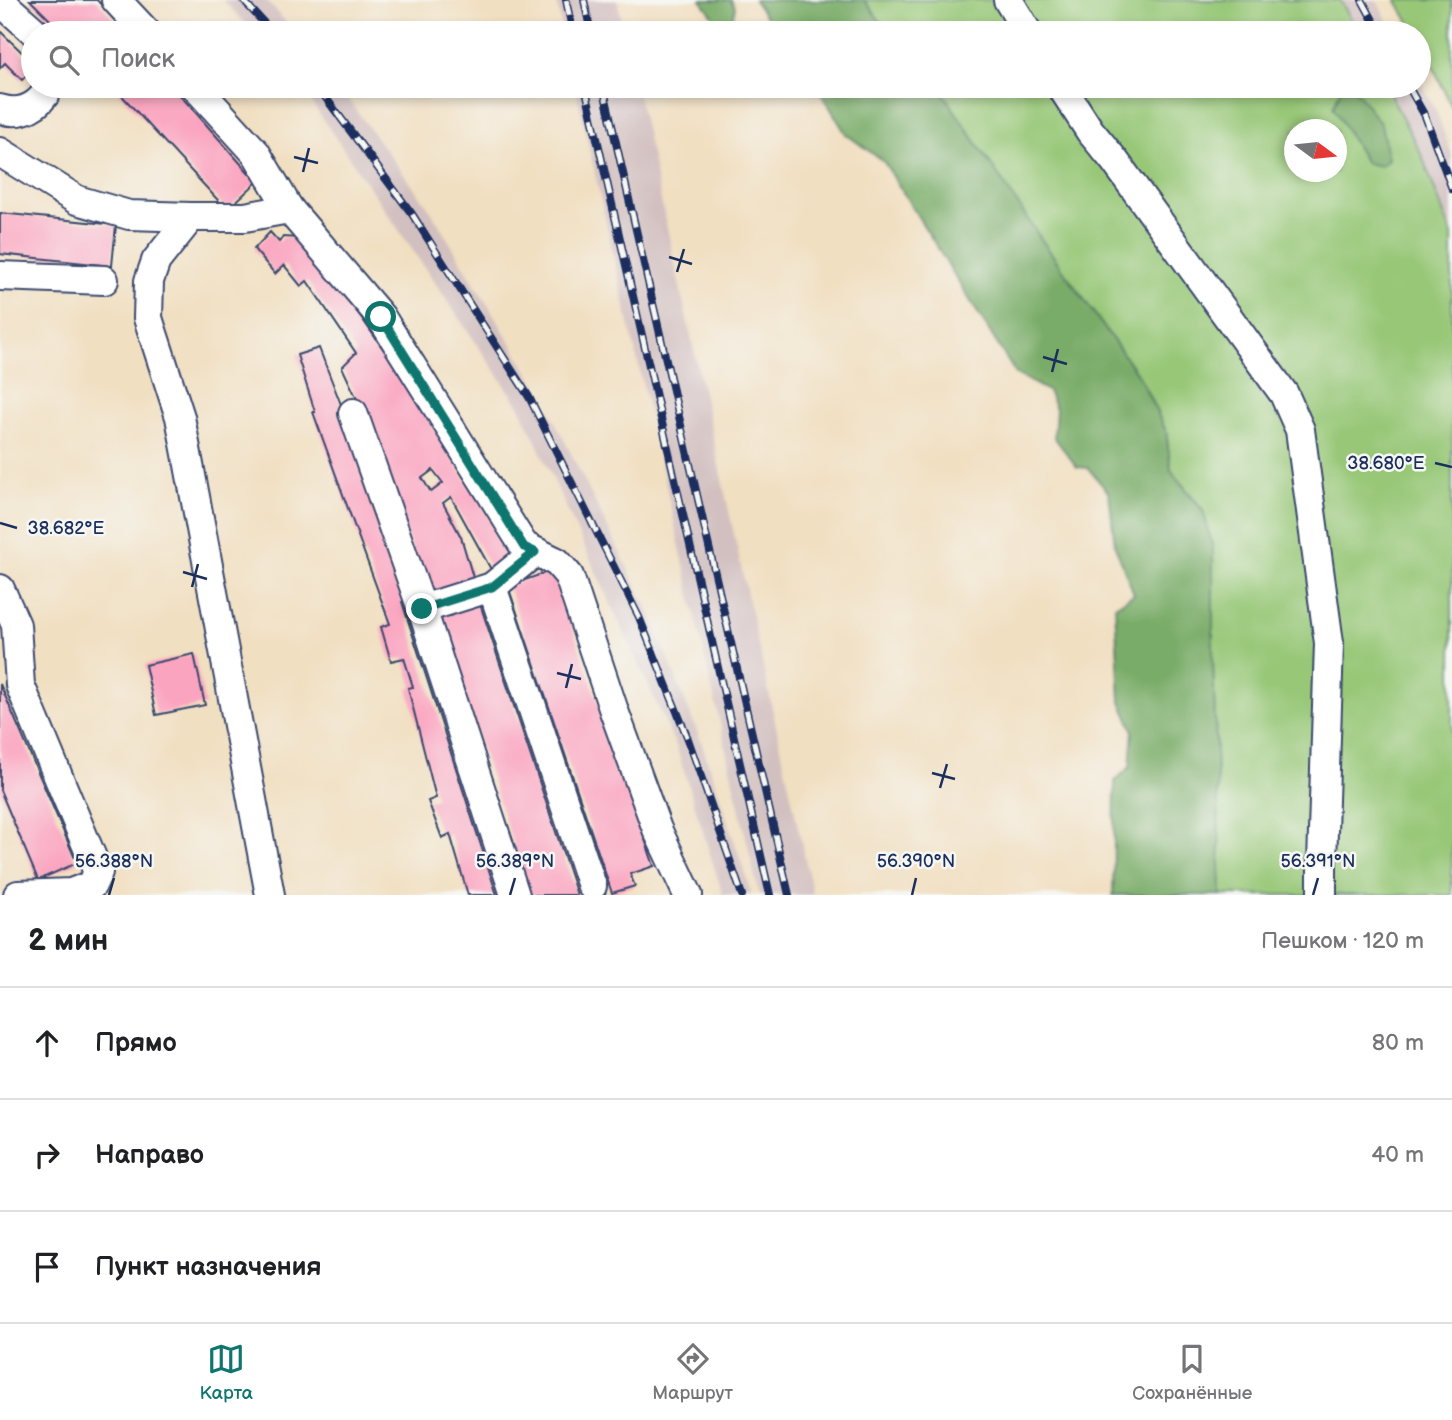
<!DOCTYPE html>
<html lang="ru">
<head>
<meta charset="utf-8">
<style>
	:root { --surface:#fff; --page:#f6f6f6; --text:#202124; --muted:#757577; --line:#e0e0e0; --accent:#0f766e }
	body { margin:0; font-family:"Balsamiq Sans",sans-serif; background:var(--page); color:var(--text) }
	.compass { position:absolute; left:1284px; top:119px; width:63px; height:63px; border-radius:50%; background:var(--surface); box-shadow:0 4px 10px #0003; rotate:105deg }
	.stop { position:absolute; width:21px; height:21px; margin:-16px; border:5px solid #0f766e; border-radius:50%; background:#fff }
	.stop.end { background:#0f766e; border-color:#fff; box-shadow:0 2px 7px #0008 }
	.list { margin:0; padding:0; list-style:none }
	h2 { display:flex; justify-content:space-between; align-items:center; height:91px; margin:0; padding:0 28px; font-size:30px }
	h2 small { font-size:23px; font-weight:400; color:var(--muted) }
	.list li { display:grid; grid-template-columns:46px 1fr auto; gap:21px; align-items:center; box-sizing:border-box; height:112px; padding:0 28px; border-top:2px solid var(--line) }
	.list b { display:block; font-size:26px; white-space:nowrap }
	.list em { font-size:23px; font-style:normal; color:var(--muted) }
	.icon { flex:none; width:38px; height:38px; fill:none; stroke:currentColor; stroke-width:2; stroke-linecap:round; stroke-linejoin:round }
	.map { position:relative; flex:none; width:1452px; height:895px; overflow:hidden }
	.search { position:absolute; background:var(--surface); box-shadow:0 4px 10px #0003; left:21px; right:21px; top:21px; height:77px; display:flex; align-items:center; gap:18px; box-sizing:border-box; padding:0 24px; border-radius:38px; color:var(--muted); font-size:26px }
	.sheet { height:427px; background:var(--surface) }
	nav { display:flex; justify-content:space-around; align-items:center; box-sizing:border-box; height:98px; border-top:2px solid var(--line); background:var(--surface); font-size:19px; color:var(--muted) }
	nav a { display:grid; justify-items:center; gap:4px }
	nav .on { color:var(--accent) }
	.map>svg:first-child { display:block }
	.industrial { fill:#d2bfc0 }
	.green { fill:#97c777; stroke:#597b6a; stroke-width:2; fill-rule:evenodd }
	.forest { fill:#79ac68; stroke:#4a6e63; stroke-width:2 }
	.building { fill:#fba4c0; fill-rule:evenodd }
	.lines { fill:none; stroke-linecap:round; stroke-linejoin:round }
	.minor-casing { stroke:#3b496d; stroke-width:32 }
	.minor { stroke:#fff; stroke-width:28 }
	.rail-casing { stroke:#1b2f5e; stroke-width:8 }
	.rail { stroke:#f6f6f2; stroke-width:5; stroke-dasharray:16; stroke-linecap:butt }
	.route { stroke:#0f766e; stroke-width:9 }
	.ticks { fill:none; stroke:#1b2f5e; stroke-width:2.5 }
	.ticks-label { font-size:18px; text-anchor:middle; fill:#1b2f5e; stroke:#f6f6f2; stroke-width:5; stroke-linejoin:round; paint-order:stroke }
</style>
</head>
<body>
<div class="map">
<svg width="1452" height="895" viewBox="0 0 1452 895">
	<rect width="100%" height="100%" fill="#f6f6f2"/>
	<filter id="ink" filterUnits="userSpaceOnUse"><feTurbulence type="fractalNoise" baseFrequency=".0143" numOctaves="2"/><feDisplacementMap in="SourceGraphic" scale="14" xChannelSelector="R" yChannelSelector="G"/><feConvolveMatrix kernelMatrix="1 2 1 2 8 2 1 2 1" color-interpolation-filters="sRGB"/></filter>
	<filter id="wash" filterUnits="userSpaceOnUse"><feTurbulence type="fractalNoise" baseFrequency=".00686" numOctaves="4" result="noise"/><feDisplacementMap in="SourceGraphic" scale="28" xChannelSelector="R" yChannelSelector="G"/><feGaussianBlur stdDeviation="1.57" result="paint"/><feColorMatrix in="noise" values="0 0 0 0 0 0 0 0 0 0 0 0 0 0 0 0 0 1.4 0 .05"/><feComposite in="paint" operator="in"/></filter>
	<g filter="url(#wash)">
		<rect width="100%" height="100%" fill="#f1dfc1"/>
		<g class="industrial">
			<path d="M223,0h43l30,33h-42z"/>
			<path d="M556,0h61l8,33h-62z"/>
			<path d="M1340,0h36l18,33h-35z"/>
			<path d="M1419,79l17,32 16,44v80l-30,-79 -36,-70h33z"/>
			<path d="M300,86h38l91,122 111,183 109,220 52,130 51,154h-29l-47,-149 -156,-339z"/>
			<path d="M575,86h61l177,809h-54z"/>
		</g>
		<g class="green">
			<path d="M864,0h476l19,33h-470z"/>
			<path d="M1396,0h56v108l-23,-51 -10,-18v-6h-4z"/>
			<path d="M938,86h448l36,70 30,79v660h-231l-8,-233v-113l-10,-39 -32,-40 -5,-39 -26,-53 -99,-139zM1294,130h42v42h-42z"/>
		</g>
		<g class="forest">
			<path d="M701,0h30l4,8 -2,10 -17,2z"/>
			<path d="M754,0h110l25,33h-112z"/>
			<path d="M806,86h132l103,153 99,139 26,53 5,40 32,39 10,39v113l8,233h-108l2,-114 15,-14 3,-38 -13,-29 -5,-94 19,-12 -19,-48 -6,-53 -21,-25 -11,-1 -23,-30 2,-28 -8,-18 -32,-17 -132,-212 -38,-28 -26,-43z"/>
			<path d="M1354,87l27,38 7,34 -7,7 -15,-3 -33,-56 8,-18z"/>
		</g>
		<g id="blocks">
			<g class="building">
				<path d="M30,0h67l29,33h-63z"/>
				<path d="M0,31l33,32v5l-11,12 -17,-17 -5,5z"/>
				<path d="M113,86h59l85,96 -30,28z"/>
				<path d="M0,213l116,12 -4,41 -112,-12z"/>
				<path d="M270,232l9,10 4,-5 16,1 57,72 32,46 128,202 -23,15 -42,-76 -8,6 18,34 13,44 -45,16 -71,-196 -16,-34 14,-14 -49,-72 -6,5 -17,-21 -9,9 -21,-25zM433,470l10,13 -12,9 -9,-14z"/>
				<path d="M319,348l21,54 66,199 -4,1 95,293h-29l-18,-61 -8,4 -14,-37 8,-3 -28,-110 5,-1 -9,-29 -13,3 -10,-34 9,-3 -77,-212h2l-18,-57z"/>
				<path d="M553,570l101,296 -24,8 5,12 -23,7 -104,-307z"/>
				<path d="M479,601l98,294h-47l-93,-279z"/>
				<path d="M194,654l11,51 -49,10 -11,-50z"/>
				<path d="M0,684l77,179 -39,17 -38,-90z"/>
			</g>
		</g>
	</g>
	<g filter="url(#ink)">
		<use href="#blocks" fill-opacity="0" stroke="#3b496d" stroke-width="2"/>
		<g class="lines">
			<g class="minor-casing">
				<g id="minor">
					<path d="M116,0l31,33"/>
					<path d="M1008,0l20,33"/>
					<path d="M0,1l36,32"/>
					<path d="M195,86l61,67 33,56 92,108 143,229 33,16 12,14 45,135 43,118 31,66"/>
					<path d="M1061,86l29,45 24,29 170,234 16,36 29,213 -7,220v32"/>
					<path d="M0,109c22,7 40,-3 50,-23"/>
					<path d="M0,152l77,48 52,15 62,2"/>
					<path d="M0,276l104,4"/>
					<path d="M353,413l69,196 93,286"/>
					<path d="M492,587l100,299"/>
					<path d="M0,589l16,36 4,60 78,187 -6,13 -21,8 -53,2"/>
					<path d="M422,609l70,-22 43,-35"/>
					<path d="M270,895l-90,-478 -32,-99 1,-37 7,-20 35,-44h54l44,-8"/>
				</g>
			</g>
			<use href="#minor" class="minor"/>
			<g class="rail-casing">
				<g id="rail">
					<path d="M243,0l30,33"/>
					<path d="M566,0l7,33"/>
					<path d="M584,0l7,33"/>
					<path d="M1362,0l18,33"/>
					<path d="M317,86l95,128 117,183 110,220 49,122 54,156"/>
					<path d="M585,86l185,809"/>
					<path d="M603,86l186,809"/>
					<path d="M1408,86l17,30 27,73"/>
				</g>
			</g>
			<use href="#rail" class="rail"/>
		</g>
	</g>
	<g class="lines" filter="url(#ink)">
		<path class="route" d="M381,317l143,230 11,5 -43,35 -70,22"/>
	</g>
	<path class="ticks" d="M294,157l24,6M303,172l6,-24M669,257l23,7M677,272l7,-23M1043,357l24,7M1052,372l6,-23M1435,463l17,4M0,523l17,5M183,572l24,7M192,587l6,-23M557,673l24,6M566,688l6,-24M932,773l23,6M940,788l7,-24M109,895l5,-17M510,895l5,-17M912,895l4,-17M1313,895l5,-17"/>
	<g class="ticks-label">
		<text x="1386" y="469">38.680°E</text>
		<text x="66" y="534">38.682°E</text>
		<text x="114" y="867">56.388°N</text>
		<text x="515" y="867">56.389°N</text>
		<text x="916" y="867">56.390°N</text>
		<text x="1318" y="867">56.391°N</text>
	</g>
</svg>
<svg class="compass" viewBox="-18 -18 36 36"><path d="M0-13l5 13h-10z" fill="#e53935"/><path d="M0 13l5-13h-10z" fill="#757577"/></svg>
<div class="stop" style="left:381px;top:317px"></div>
<div class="stop end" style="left:422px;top:609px"></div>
<div class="search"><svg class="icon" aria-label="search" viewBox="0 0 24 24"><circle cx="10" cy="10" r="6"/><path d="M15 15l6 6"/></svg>Поиск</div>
</div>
<section class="sheet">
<h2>2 мин<small>Пешком · 120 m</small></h2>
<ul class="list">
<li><svg class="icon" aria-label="ahead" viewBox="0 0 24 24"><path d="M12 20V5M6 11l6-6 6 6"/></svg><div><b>Прямо</b></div><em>80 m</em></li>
<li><svg class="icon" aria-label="right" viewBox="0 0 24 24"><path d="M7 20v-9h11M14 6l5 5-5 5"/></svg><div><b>Направо</b></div><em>40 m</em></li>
<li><svg class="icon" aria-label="arrive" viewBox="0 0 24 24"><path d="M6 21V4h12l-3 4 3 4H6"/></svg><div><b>Пункт назначения</b></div></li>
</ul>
</section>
<nav>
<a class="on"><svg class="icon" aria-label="map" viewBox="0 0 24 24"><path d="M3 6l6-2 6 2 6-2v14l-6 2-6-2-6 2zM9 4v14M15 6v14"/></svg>Карта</a>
<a><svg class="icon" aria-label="directions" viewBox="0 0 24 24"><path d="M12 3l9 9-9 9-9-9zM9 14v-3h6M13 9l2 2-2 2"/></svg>Маршрут</a>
<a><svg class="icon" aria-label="saved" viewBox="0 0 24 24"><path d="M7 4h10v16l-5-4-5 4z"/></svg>Сохранённые</a>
</nav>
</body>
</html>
